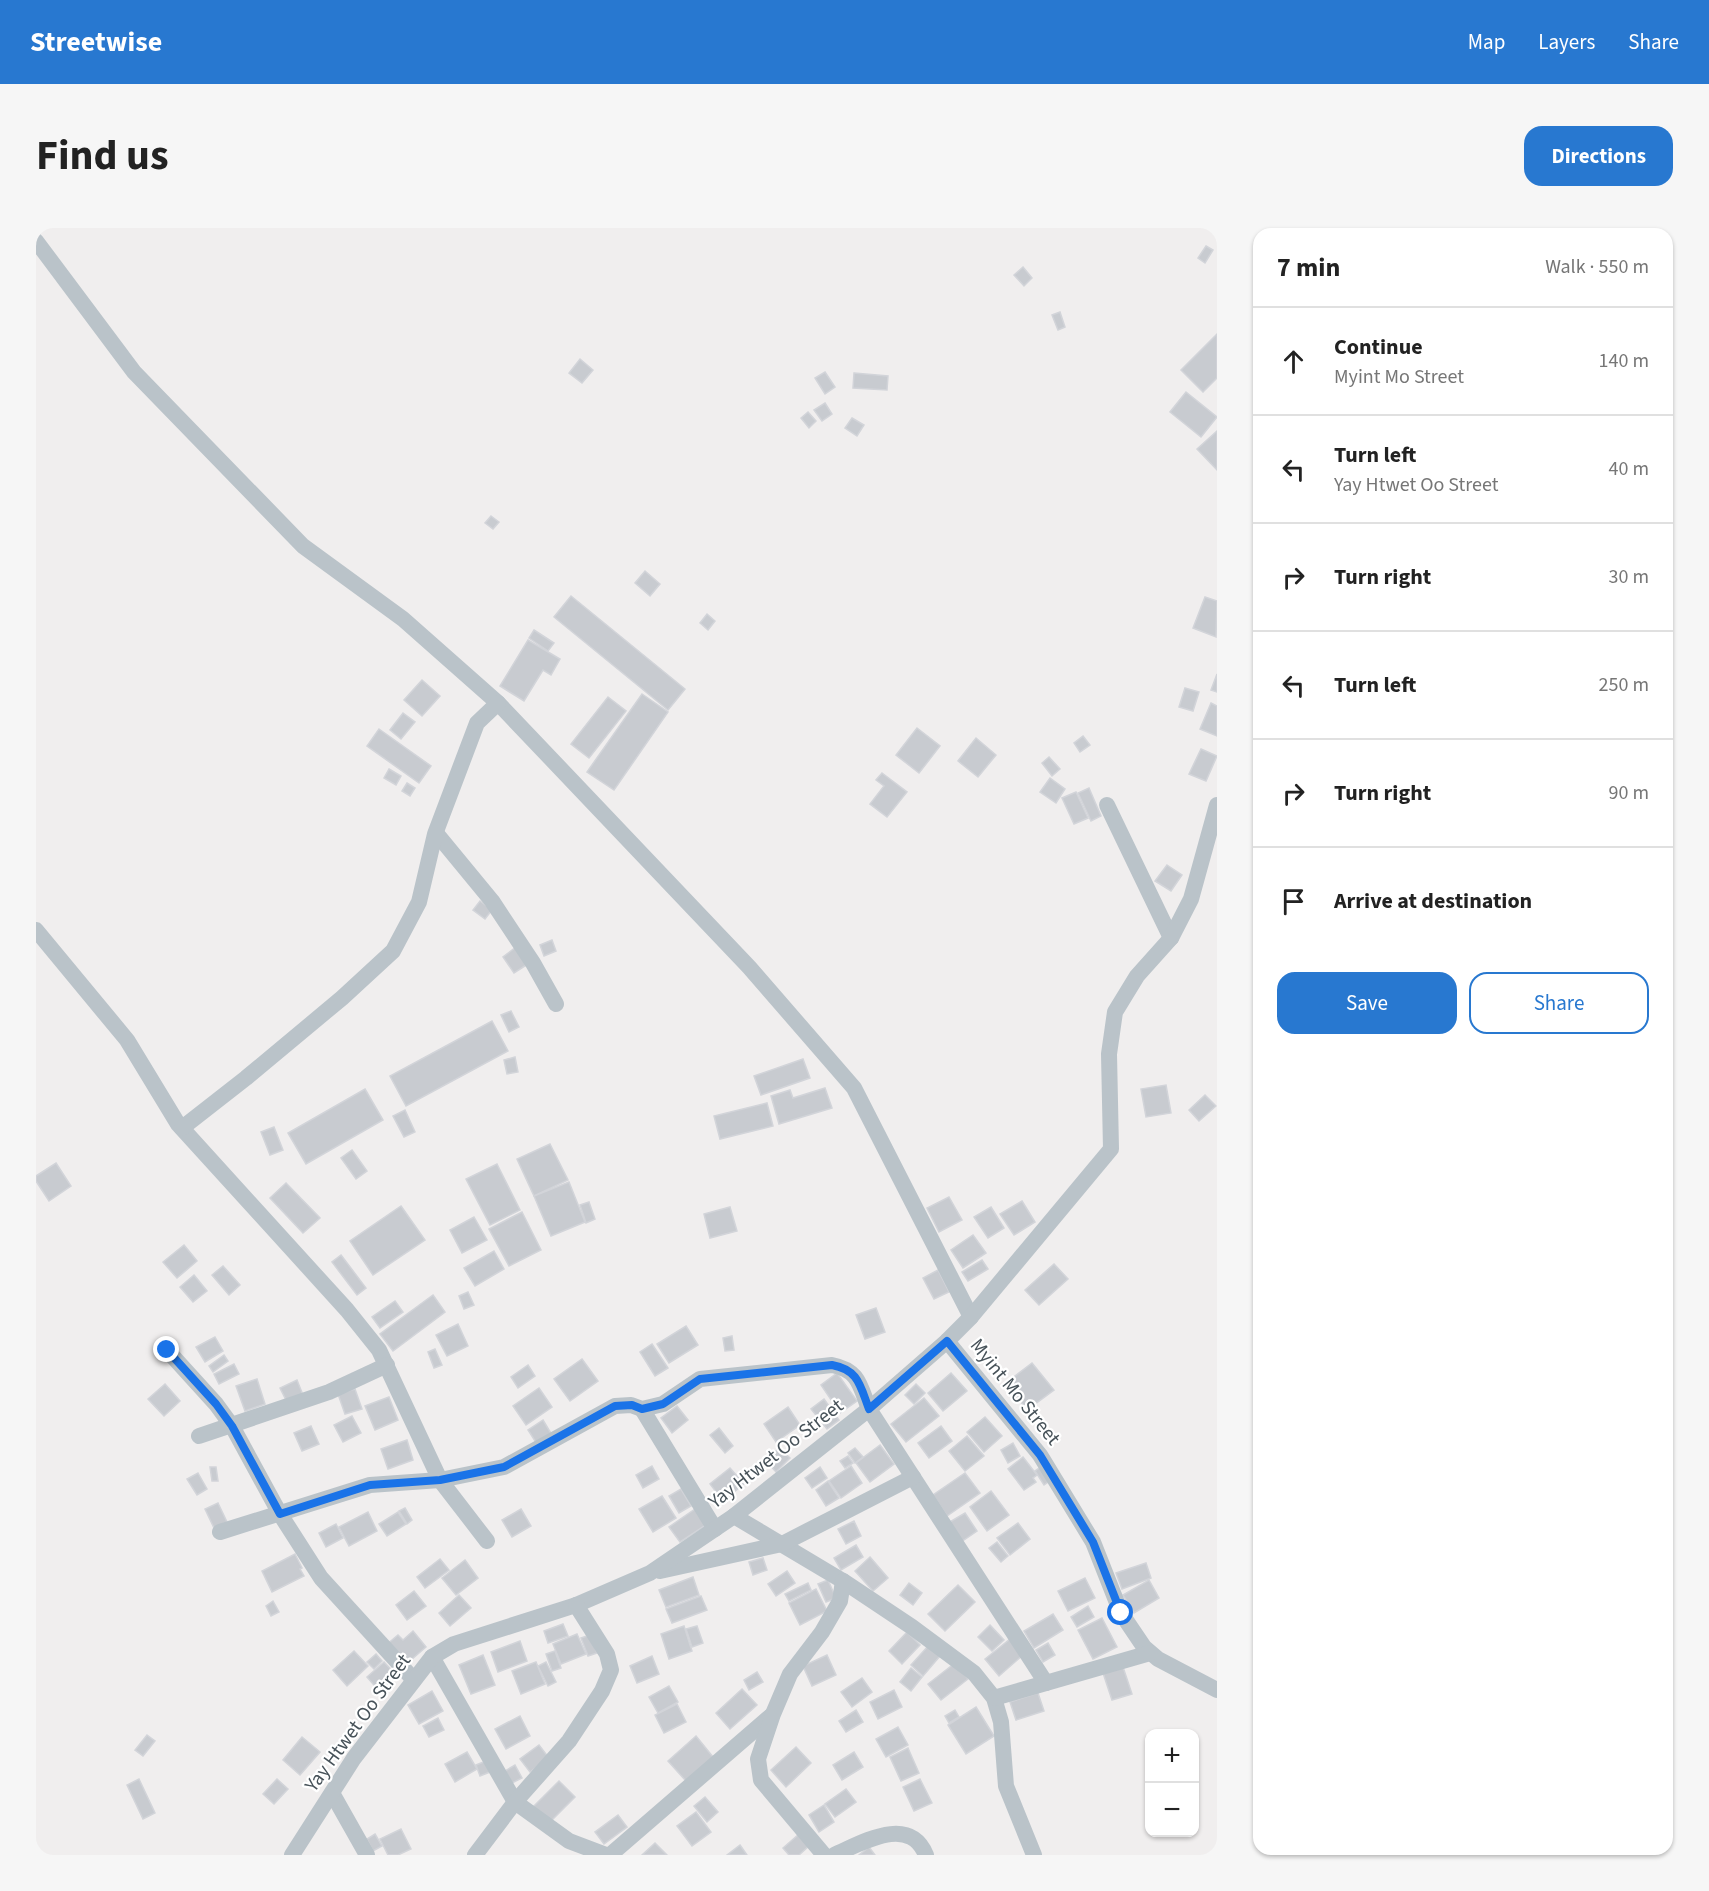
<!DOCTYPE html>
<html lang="en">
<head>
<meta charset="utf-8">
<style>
	:root { --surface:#fff; --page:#f6f6f6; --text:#222; --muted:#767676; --line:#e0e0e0; --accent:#2878d0 }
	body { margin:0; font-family:"Source Sans 3",sans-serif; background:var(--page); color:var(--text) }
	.controls { position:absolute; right:18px; bottom:18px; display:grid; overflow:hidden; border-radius:12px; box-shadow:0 2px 4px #0004 }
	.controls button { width:54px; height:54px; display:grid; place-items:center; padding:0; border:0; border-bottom:2px solid var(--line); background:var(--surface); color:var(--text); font:30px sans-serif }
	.stop { position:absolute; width:18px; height:18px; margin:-14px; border:4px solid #1a73e8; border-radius:50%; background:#fff }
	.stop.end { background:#1a73e8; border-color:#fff; box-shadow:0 2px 6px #0008 }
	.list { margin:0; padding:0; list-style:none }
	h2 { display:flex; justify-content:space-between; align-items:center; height:78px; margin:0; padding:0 24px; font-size:26px }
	h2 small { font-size:20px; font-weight:400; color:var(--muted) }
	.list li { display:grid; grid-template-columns:39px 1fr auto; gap:18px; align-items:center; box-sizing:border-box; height:108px; padding:0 24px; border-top:2px solid var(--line) }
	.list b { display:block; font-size:22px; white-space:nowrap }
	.list p { margin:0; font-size:20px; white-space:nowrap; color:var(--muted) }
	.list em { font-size:20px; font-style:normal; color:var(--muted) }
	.actions { display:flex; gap:12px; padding:18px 24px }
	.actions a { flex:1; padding:14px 0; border:2px solid var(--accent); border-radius:18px; text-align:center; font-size:21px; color:var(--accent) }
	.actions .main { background:var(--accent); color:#fff }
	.icon { flex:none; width:33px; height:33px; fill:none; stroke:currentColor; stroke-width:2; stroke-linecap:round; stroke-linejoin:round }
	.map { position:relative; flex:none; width:1181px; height:1627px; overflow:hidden; border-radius:18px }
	header { display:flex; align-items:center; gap:36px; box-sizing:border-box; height:84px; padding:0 30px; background:var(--accent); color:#fff }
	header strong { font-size:28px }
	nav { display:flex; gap:33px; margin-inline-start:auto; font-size:21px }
	.intro { display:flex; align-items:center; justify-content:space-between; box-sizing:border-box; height:144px; padding:0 36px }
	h1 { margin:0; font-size:42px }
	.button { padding:15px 27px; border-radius:18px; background:var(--accent); color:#fff; font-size:21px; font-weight:700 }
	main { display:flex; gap:36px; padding:0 36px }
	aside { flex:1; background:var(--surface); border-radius:18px; box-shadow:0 2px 4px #0004 }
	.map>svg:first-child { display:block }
	.building { fill:#c8cbd0; stroke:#d2d4d9; stroke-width:1.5 }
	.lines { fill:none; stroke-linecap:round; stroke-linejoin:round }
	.minor { stroke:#bac3c9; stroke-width:16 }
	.route { stroke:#1a73e8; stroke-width:8 }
	.labels { text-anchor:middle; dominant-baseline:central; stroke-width:4.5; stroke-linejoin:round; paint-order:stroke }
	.street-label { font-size:20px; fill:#475259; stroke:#fff }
</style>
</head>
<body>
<header>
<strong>Streetwise</strong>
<nav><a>Map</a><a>Layers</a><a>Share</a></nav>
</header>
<div class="intro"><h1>Find us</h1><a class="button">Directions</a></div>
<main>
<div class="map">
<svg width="1181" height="1627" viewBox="0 0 1181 1627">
	<rect width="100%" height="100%" fill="#f0eeee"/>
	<g class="building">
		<path d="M1170,18l7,4 -8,13 -7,-5z"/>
		<path d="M987,39l9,11 -8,8 -10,-11z"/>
		<path d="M1024,84l5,15 -7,3 -6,-15z"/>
		<path d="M1181,106v44l-14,14 -22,-22z"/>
		<path d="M544,131l13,11 -11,13 -13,-10z"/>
		<path d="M789,144l10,15 -10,7 -10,-16z"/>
		<path d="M818,145l34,3 -1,14 -34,-2z"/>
		<path d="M1150,164l31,25 -16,20 -31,-25z"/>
		<path d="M789,175l7,11 -10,7 -8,-11z"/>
		<path d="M772,184l8,9 -7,7 -8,-10z"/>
		<path d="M816,190l12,7 -7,11 -12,-8z"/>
		<path d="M1181,203v39l-20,-21z"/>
		<path d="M455,288l8,6 -6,7 -8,-6z"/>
		<path d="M609,343l15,13 -10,12 -15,-13z"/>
		<path d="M535,368l114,93 -17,21 -114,-93z"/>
		<path d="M1169,369l12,4 -1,36 -23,-9z"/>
		<path d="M671,386l8,7 -7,9 -8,-7z"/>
		<path d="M498,402l20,13 -6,8 -19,-13z"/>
		<path d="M492,412l32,19 -9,16 -8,-5 -19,31 -24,-15z"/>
		<path d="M1181,446v18l-6,-2z"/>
		<path d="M386,452l18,16 -18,20 -18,-16z"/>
		<path d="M1149,460l14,4 -6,19 -14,-4z"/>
		<path d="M606,466l26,18 -54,78 -27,-18z"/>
		<path d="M572,469l18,14 -37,47 -18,-14z"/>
		<path d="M1175,475l6,3v30l-17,-7z"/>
		<path d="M367,485l12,9 -14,17 -11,-9z"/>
		<path d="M881,500l23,18 -21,27 -23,-18z"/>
		<path d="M343,501l52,37 -12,17 -52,-37z"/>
		<path d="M1047,508l7,9 -10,7 -6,-9z"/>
		<path d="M940,510l20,17 -18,22 -20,-16z"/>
		<path d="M1165,521l16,7 -11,25 -17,-7z"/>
		<path d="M1013,529l11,12 -8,7 -10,-13z"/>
		<path d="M353,541l12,7 -5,9 -12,-7z"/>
		<path d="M846,545l25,19 -20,25 -17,-13 14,-18 -8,-6z"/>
		<path d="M1014,550l15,11 -9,14 -16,-11z"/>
		<path d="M371,555l8,5 -5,8 -8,-5z"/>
		<path d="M1053,560l12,28 -10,5 -13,-28z"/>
		<path d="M1040,564l12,26 -14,6 -12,-26z"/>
		<path d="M1131,637l15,10 -11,16 -16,-10z"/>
		<path d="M444,673l12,9 -7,9 -12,-9z"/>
		<path d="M516,712l4,11 -12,5 -4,-11z"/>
		<path d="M480,719l12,17 -14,9 -11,-16z"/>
		<path d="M475,783l8,16 -10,5 -8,-17z"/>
		<path d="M456,793l16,30 -102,55 -16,-30z"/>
		<path d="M479,829l3,15 -11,2 -3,-14z"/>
		<path d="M767,831l7,19 -49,17 -7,-19z"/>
		<path d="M1130,857l5,28 -25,4 -5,-28z"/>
		<path d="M789,860l7,20 -53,16 -8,-28 19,-6 3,8z"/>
		<path d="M329,861l18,31 -77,44 -18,-31z"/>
		<path d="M1169,867l11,11 -17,15 -10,-11z"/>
		<path d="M731,875l6,23 -53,13 -6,-23z"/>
		<path d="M369,882l10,22 -11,5 -11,-21z"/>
		<path d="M238,899l9,23 -13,5 -9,-23z"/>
		<path d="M514,916l18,36 -34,16 -17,-37z"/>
		<path d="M316,922l15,21 -11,8 -15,-21z"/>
		<path d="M20,935l15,23 -22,15 -13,-20v-5z"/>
		<path d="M461,936l23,46 -30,15 -24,-46z"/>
		<path d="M533,954l16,40 -34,14 -17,-40z"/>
		<path d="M250,955l34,35 -17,15 -33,-35z"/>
		<path d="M913,969l13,23 -23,12 -12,-24z"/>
		<path d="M986,973l13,21 -21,13 -14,-21z"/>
		<path d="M553,974l6,17 -9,4 -6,-18z"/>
		<path d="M365,978l24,34 -52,35 -23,-34z"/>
		<path d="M694,979l7,24 -27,7 -6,-24z"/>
		<path d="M955,979l13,21 -16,10 -14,-21z"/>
		<path d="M486,984l19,38 -32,16 -20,-37z"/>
		<path d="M438,989l13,23 -25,13 -12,-23z"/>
		<path d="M937,1007l13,18 -23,15 -12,-18z"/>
		<path d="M148,1017l13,16 -20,17 -14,-16z"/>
		<path d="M458,1023l10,18 -29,17 -11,-18z"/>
		<path d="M305,1027l25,33 -9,7 -25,-33z"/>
		<path d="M946,1032l6,9 -20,12 -6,-9z"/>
		<path d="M1018,1036l14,15 -29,26 -14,-15z"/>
		<path d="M187,1038l17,19 -11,10 -17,-20z"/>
		<path d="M902,1042l11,22 -15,7 -11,-21z"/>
		<path d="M158,1047l13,16 -14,11 -13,-15z"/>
		<path d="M432,1064l6,13 -10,4 -5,-13z"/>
		<path d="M397,1067l12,17 -52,39 -13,-17z"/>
		<path d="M359,1073l8,11 -23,16 -8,-11z"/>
		<path d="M840,1080l9,24 -20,7 -9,-24z"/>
		<path d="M422,1096l10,22 -21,10 -11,-21z"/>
		<path d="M650,1098l12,19 -29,18 -12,-19z"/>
		<path d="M696,1108l2,14 -9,1 -2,-13z"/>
		<path d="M179,1109l8,14 -18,11 -9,-15z"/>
		<path d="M616,1116l16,24 -13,8 -15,-24z"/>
		<path d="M399,1121l7,16 -8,3 -6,-16z"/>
		<path d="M188,1127l4,6 -15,11 -4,-6z"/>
		<path d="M546,1131l16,22 -28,20 -16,-22z"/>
		<path d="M996,1135l22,27 -27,20 -21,-27z"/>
		<path d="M198,1136l5,10 -20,10 -5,-10z"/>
		<path d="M492,1137l7,11 -17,12 -7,-11z"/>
		<path d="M801,1145l20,28 -17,12 -19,-28z"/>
		<path d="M915,1145l16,18 -24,20 -15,-18z"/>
		<path d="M221,1151l8,25 -20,7 -9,-25z"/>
		<path d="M261,1152l6,15 -16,7 -7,-14z"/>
		<path d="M129,1156l15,17 -16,15 -16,-17z"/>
		<path d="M880,1156l9,9 -11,11 -9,-9z"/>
		<path d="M503,1160l13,19 -26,18 -13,-19z"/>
		<path d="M319,1161l7,20 -17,5 -7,-20z"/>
		<path d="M353,1169l9,23 -23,10 -10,-24z"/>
		<path d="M888,1170l15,18 -33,26 -15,-18z"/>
		<path d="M788,1171l15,21 -12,9 -16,-20z"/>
		<path d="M641,1178l11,14 -16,13 -11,-15z"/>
		<path d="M752,1179l12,18 -24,17 -12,-18z"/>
		<path d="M316,1188l9,17 -18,9 -9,-17z"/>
		<path d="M949,1189l17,19 -18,16 -17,-20z"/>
		<path d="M507,1192l9,15 -15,9 -9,-14z"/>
		<path d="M275,1198l8,18 -17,7 -8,-18z"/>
		<path d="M905,1198l11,15 -23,17 -11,-15z"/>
		<path d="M683,1200l14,18 -8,7 -15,-18z"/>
		<path d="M931,1208l17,20 -19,15 -16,-20z"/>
		<path d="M371,1212l6,20 -25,9 -7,-20z"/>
		<path d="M977,1215l7,13 -12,7 -7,-13z"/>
		<path d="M844,1217l14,19 -24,18 -14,-19z"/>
		<path d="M743,1220l11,10 -14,14 -10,-11z"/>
		<path d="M819,1220l8,9 -8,6 -7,-10z"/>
		<path d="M812,1228l5,7 -8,5 -5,-7z"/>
		<path d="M987,1229l14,18 -4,3 3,4 -12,8 -16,-21z"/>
		<path d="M616,1238l7,13 -16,9 -7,-13z"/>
		<path d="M815,1238l11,17 -21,15 -12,-17z"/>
		<path d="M1006,1238l9,14 -7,5 -9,-14z"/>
		<path d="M174,1239h6l2,14h-6z"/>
		<path d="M784,1239l7,11 -15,10 -7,-10z"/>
		<path d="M694,1240l14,16 -21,17 -13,-17z"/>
		<path d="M162,1245l9,16 -10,6 -10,-16z"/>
		<path d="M929,1245l15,20 -33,23 -14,-21z"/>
		<path d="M792,1253l11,17 -13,8 -10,-16z"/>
		<path d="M645,1261l10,17 -12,7 -10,-17z"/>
		<path d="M955,1263l18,24 -22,16 -17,-24z"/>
		<path d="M626,1268l14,22 -23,14 -14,-23z"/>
		<path d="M182,1275l9,19 -13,6 -9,-19z"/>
		<path d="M369,1280l7,12 -5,4 -8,-13z"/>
		<path d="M485,1281l10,17 -19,11 -10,-17z"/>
		<path d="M659,1281l11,16 -26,17 -11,-15z"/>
		<path d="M332,1284l9,19 -28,15 -10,-19z"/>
		<path d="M362,1284l8,12 -19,12 -8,-12z"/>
		<path d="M929,1285l12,18 -16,11 -13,-19z"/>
		<path d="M818,1293l7,15 -15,8 -8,-15z"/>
		<path d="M982,1295l12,16 -20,16 -13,-17z"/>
		<path d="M300,1296l7,14 -17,9 -7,-14z"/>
		<path d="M961,1314l11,14 -7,6 -12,-14z"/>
		<path d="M820,1317l7,12 -22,13 -7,-12z"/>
		<path d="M259,1326l7,14 -2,1 4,7 -32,16 -10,-21z"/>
		<path d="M834,1329l18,21 -15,13 -18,-20z"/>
		<path d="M727,1330l4,12 -14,5 -4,-13z"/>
		<path d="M404,1331l9,11 -24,18 -8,-11z"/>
		<path d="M429,1332l13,18 -22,17 -14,-17z"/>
		<path d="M1110,1335l5,15 -29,11 -6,-16z"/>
		<path d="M751,1343l8,12 -19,13 -8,-12z"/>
		<path d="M657,1349l6,18 -33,12 -7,-17z"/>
		<path d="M1049,1350l10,20 -27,13 -10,-20z"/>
		<path d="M792,1352l8,18 -10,4 -8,-18z"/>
		<path d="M1113,1352l10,18 -25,15 -11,-18z"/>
		<path d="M772,1355l3,7 -22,11 -4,-7z"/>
		<path d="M873,1355l13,10 -9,12 -13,-10z"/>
		<path d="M922,1357l17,17 -30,29 -17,-17z"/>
		<path d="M780,1361l11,22 -27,14 -11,-22z"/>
		<path d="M378,1363l12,15 -19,14 -11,-15z"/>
		<path d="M423,1367l12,13 -21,18 -11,-13z"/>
		<path d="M665,1368l6,14 -35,13 -6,-14z"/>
		<path d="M237,1373l6,11 -8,4 -5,-10z"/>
		<path d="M1052,1378l6,11 -17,10 -6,-10z"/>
		<path d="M1017,1386l10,16 -29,18 -10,-17z"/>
		<path d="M1066,1390l15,29 -24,12 -15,-29z"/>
		<path d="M527,1396l5,12 -20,7 -4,-12z"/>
		<path d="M954,1397l14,15 -12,11 -14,-14z"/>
		<path d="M648,1398l8,25 -23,8 -8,-25z"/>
		<path d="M661,1398l6,17 -11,4 -6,-18z"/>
		<path d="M377,1403l13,16 -22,19 -18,-21 12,-10 5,5z"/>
		<path d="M871,1404l13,13 -18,19 -13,-13z"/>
		<path d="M541,1406l9,20 -25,10 -8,-20z"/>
		<path d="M554,1407l7,18 -9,3 -7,-18z"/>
		<path d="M974,1411l13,16 -24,21 -14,-17z"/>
		<path d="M484,1413l7,20 -29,11 -7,-20z"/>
		<path d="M1012,1415l7,12 -12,7 -7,-12z"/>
		<path d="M893,1417l11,11 -17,20 -12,-11z"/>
		<path d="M318,1423l14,15 -21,20 -14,-16z"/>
		<path d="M519,1423l6,17 -9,3 -6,-17z"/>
		<path d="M340,1426l6,7 -8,8 -7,-7z"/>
		<path d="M447,1427l12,30 -24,9 -12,-29z"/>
		<path d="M791,1427l9,20 -24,11 -9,-20z"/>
		<path d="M616,1428l7,18 -22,9 -7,-17z"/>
		<path d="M348,1434l13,14 -17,16 -13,-15z"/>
		<path d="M500,1434l9,22 -24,10 -9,-23z"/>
		<path d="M510,1434l10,20 -8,4 -10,-20z"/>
		<path d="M919,1435l13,16 -27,21 -13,-16z"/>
		<path d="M1087,1439l9,27 -20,6 -9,-27z"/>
		<path d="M875,1440l11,9 -11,14 -11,-9z"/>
		<path d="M721,1444l6,10 -14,8 -5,-10z"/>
		<path d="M826,1450l10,14 -20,15 -11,-15z"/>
		<path d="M633,1458l9,16 -20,11 -9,-16z"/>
		<path d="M706,1461l15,16 -27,24 -14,-16z"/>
		<path d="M858,1462l8,17 -24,12 -8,-17z"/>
		<path d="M396,1463l11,20 -24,13 -11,-19z"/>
		<path d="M1002,1465l6,18 -28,9 -6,-18z"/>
		<path d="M641,1476l9,18 -22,11 -9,-18z"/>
		<path d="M940,1479l18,29 -28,18 -18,-29z"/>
		<path d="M820,1482l7,12 -17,10 -7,-11z"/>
		<path d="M919,1482l4,7 -10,6 -4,-7z"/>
		<path d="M484,1488l10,20 -24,13 -11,-20z"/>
		<path d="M402,1490l6,12 -15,7 -6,-11z"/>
		<path d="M862,1499l10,18 -22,12 -10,-18z"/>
		<path d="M111,1507l8,6 -12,15 -8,-6z"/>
		<path d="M660,1508l17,21 -27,24 -18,-20z"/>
		<path d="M266,1509l18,15 -20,23 -17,-15z"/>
		<path d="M503,1517l10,13 -19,14 -10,-13z"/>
		<path d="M760,1519l15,16 -25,24 -15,-17z"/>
		<path d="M872,1520l11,25 -18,8 -11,-24z"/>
		<path d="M431,1524l10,17 -22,13 -10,-18z"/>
		<path d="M818,1524l9,15 -21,13 -9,-15z"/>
		<path d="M450,1533l4,11 -10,4 -4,-11z"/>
		<path d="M479,1537l7,13 -10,5 -7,-12z"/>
		<path d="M103,1551l16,34 -12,6 -16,-34z"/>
		<path d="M241,1551l11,10 -14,15 -11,-10z"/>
		<path d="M884,1551l12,24 -18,8 -11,-24z"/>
		<path d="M523,1553l16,16 -26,26 -16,-16z"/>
		<path d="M810,1561l10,13 -21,15 -10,-13z"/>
		<path d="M669,1569l13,15 -11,10 -13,-16z"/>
		<path d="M788,1577l10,17 -15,10 -10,-17z"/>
		<path d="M660,1584l15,20 -19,14 -15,-20z"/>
		<path d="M582,1587l9,12 -23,17 -9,-12z"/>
		<path d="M365,1601l10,20 -13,6h-10l-8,-16z"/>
		<path d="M339,1606l7,12 -9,5 -6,-12z"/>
		<path d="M763,1606l10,12 -10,9h-10l-6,-7z"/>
		<path d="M619,1615l12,12h-25z"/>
		<path d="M704,1617l7,10h-20z"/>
		<path d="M833,1619l6,8h-16z"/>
	</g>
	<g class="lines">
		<g class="minor">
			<path d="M0,13l98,131 169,174 100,73 95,84 251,264 105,121 117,229"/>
			<path d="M1071,577l64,133"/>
			<path d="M400,605l56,68 41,62 23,41"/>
			<path d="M0,702l91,110 51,84 169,186 32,40 61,130 47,61"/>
			<path d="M146,900l64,-50 96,-80 51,-47 26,-49 16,-68 42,-111 21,-20"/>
			<path d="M911,1113l93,114 53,87 28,71 23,34 14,12 59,31"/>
			<path d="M131,1122l49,54 16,22 48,88 41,64 93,102"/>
			<path d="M606,1181l73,120"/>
			<path d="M163,1208l130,-44 58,-27"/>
			<path d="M698,1288l109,65 69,46 62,46 20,25 7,24 5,64 28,69"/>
			<path d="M184,1304l150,-47 70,-5 64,-13 111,-61 16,-1 11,4 21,-5 37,-25 132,-14c27,5 28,21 37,44l177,274"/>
			<path d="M624,1343l122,-27 131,-67"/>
			<path d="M396,1429l83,145 54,39 37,14"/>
			<path d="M958,1470l156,-45"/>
			<path d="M296,1565l35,62"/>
			<path d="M256,1627l62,-97 78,-101 22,-13 122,-39 74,-32 84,-57 135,-107 78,-68 24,-24 140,-168 -2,-95 6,-42 22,-36 34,-38 20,-39 26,-94"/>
			<path d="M439,1627l40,-53 54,-61 33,-50 9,-21 -4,-16 -31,-49"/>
			<path d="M574,1627l162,-140"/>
			<path d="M788,1627l-63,-75 -3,-21 15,-45 17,-40 32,-42 18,-31 3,-20"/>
			<path d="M798,1627c28,-12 75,-41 92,0"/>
		</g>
	</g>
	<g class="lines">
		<path class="route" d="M131,1122l49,54 16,22 48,88 90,-29 70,-5 64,-13 111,-61 17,-1 10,4 21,-5 37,-25 132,-14c27,5 28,21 37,44l78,-68 93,114 53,87 28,71"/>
	</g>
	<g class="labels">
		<g class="street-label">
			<text transform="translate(979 1164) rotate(51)">Myint Mo Street</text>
			<text transform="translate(740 1226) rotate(-38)">Yay Htwet Oo Street</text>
			<text transform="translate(322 1495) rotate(-54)">Yay Htwet Oo Street</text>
		</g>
	</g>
</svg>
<div class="controls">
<button>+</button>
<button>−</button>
</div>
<div class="stop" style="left:1085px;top:1385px"></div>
<div class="stop end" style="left:131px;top:1122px"></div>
</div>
<aside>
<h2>7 min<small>Walk · 550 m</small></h2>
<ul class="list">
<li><svg class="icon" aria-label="ahead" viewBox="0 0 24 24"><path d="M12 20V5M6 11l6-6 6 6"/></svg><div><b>Continue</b><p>Myint Mo Street</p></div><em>140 m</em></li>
<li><svg class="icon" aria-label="left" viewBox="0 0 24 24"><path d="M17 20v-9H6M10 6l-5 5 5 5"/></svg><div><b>Turn left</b><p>Yay Htwet Oo Street</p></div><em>40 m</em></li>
<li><svg class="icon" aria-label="right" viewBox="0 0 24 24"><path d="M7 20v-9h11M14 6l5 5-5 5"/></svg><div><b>Turn right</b></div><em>30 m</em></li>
<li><svg class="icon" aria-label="left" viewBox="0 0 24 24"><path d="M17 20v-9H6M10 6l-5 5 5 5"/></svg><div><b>Turn left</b></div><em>250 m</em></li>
<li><svg class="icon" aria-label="right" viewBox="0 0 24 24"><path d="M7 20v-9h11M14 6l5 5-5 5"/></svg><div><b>Turn right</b></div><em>90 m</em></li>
<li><svg class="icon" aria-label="arrive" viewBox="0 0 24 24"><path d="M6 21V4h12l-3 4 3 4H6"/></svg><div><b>Arrive at destination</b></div></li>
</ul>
<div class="actions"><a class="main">Save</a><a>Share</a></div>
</aside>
</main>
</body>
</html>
